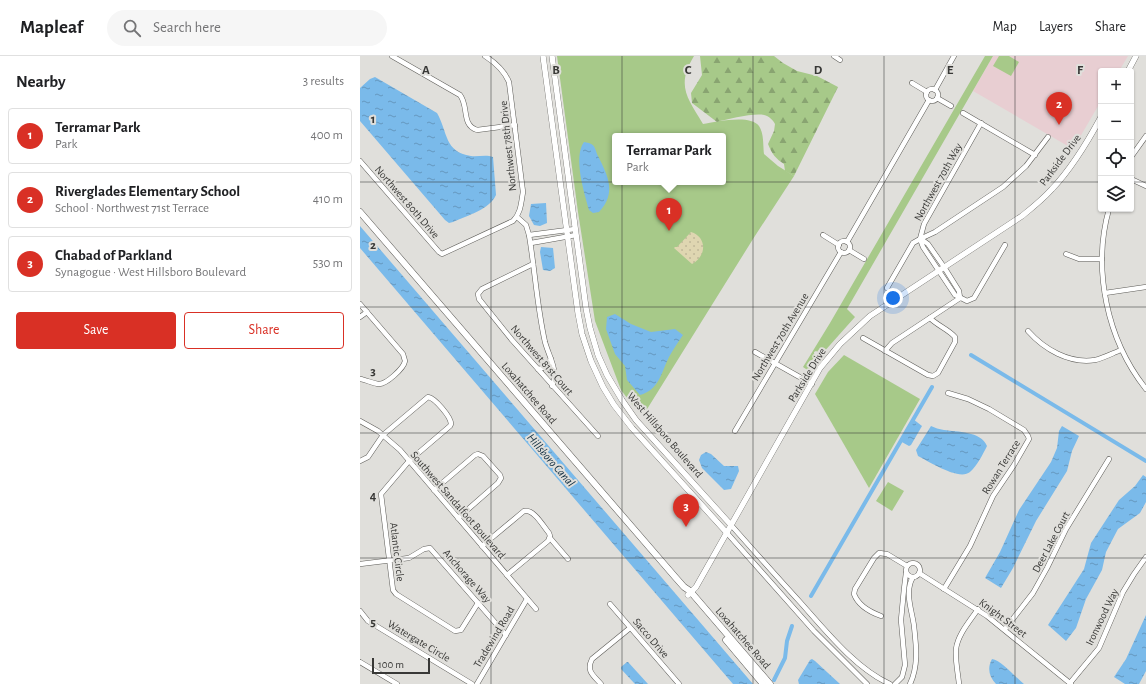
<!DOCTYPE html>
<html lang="en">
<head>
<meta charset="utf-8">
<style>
	:root { --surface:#fff; --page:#f6f6f6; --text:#202124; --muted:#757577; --line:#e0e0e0; --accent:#d93025 }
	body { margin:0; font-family:"Alegreya Sans",sans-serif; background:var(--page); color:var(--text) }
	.controls { position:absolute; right:12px; top:12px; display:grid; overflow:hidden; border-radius:4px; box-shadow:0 1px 3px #0004 }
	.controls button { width:36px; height:36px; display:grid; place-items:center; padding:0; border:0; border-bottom:1px solid var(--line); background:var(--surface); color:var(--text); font:20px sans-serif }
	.scale { position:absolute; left:12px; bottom:10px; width:58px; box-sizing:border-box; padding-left:4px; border:2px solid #383836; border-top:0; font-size:11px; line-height:14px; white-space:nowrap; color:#383836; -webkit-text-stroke:3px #e0dfdb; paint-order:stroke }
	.you { position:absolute; left:533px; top:242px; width:14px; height:14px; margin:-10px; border:3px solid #fff; border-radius:50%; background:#1a73e8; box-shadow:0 0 0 6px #1a73e833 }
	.badge { display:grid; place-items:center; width:26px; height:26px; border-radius:50%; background:var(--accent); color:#fff; font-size:13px; font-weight:700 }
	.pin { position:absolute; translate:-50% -33px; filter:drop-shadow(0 1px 2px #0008) }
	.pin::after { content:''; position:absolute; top:21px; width:14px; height:12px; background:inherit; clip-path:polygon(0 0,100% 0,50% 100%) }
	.popup { position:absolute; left:252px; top:77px; width:114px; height:52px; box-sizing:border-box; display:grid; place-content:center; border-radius:4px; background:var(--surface); filter:drop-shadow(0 1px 3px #0005); font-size:13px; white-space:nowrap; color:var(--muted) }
	.popup b { font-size:15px; color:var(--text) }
	.popup::after { content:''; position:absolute; left:50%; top:100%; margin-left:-8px; border:8px solid transparent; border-top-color:var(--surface) }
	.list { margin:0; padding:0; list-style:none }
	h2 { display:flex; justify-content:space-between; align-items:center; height:52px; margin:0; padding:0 16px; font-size:17px }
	h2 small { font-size:13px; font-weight:400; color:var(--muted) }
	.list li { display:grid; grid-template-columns:26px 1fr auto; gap:12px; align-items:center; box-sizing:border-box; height:56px; margin:0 8px 8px; padding:0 8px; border:1px solid var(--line); border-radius:4px }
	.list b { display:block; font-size:15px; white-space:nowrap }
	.list p { margin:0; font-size:13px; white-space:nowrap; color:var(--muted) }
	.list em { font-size:13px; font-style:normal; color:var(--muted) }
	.actions { display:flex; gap:8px; padding:12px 16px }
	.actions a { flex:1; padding:9px 0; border:1px solid var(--accent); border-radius:4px; text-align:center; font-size:14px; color:var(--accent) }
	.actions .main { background:var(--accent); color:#fff }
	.icon { flex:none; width:22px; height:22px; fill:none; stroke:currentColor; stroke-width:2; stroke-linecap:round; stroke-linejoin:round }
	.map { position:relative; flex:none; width:786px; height:628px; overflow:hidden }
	header { display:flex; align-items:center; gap:24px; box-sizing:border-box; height:56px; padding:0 20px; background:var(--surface); border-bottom:1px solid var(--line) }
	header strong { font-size:19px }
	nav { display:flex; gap:22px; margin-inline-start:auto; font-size:14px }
	.search { width:280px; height:36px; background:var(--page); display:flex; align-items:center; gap:10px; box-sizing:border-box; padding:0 14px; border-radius:22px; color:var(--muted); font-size:15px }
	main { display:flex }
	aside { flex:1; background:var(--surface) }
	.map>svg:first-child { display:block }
	.education { fill:#e8ced2 }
	.green { fill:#a7c989; fill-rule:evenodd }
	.forest { fill:url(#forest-firs) }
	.sand { fill:url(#sand-dots) }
	.water { fill:url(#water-ripples) }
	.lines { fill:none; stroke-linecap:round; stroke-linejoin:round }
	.canal { stroke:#7abaea; stroke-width:4 }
	.minor-casing { stroke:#5c5b57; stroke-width:5.5 }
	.tertiary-casing { stroke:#5c5b57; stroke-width:6 }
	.secondary-casing { stroke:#5c5b57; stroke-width:7 }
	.minor { stroke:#fff; stroke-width:4.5 }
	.tertiary { stroke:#fff; stroke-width:5.5 }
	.secondary { stroke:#fff; stroke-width:6 }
	.grid { fill:none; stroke:#383836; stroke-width:1; stroke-opacity:0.55 }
	.labels { text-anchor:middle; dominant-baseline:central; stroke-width:4; stroke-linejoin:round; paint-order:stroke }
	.street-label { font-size:11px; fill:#383836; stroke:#e0dfdb }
	.water-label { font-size:12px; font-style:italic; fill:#133043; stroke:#e0dfdb }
	.grid-label { font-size:13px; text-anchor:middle; font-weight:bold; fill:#383836; stroke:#e0dfdb; stroke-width:4; stroke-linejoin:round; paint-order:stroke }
</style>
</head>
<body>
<header>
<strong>Mapleaf</strong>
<div class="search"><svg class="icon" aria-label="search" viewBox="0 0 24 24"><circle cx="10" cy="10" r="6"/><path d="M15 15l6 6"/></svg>Search here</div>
<nav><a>Map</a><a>Layers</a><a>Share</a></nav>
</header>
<main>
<aside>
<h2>Nearby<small>3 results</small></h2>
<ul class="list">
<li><span class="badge">1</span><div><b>Terramar Park</b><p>Park</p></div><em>400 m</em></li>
<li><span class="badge">2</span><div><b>Riverglades Elementary School</b><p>School · Northwest 71st Terrace</p></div><em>410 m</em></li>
<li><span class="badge">3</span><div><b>Chabad of Parkland</b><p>Synagogue · West Hillsboro Boulevard</p></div><em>530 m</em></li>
</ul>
<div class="actions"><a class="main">Save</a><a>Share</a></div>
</aside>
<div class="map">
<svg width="786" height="628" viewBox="0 0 786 628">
	<defs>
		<pattern id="forest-firs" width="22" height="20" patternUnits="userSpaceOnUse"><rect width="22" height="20" fill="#a7c989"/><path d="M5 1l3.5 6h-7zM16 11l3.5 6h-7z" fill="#89a471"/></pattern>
		<pattern id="sand-dots" width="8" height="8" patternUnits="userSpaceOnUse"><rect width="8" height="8" fill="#dfd6b1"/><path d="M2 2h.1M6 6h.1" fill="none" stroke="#c0b899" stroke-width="1.8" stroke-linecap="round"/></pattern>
		<pattern id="water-ripples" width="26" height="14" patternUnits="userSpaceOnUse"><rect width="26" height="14" fill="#7abaea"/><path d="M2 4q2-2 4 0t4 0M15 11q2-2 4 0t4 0" fill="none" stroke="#6598be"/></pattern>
	</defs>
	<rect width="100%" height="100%" fill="#e0dfdb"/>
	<path class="education" d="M633,0h135l-9,15h-18v30l-28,48 -100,-58z"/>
	<g class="green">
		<path d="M197,0h137c-18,30 -7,41 9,68 13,-2 47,-10 56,2 5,7 4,20 5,28l14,12 16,10 -41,63 -109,175 -10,-7 -13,-17 -26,-69 -17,-109zM255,80h108v46h-108z"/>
		<path d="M625,0h8l-146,253 8,8 -33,37 -6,-3 -2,1 1,11 -6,8 -6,-4 27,-44z"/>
		<path d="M639,0h10l10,6 -8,14 -18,-10z"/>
		<path d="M484,299l76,44 -51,89 -54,-94 13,-22z"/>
		<path d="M528,426l16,9 -12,20 -16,-10z"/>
	</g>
	<path class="forest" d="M340,0h74l9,7 14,8 20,5 21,11 -44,89 -9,-5 -1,-7c-8,-5 -12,-10 -16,-20l6,-13 1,-7c-2,-4 -6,-8 -11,-9 -11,-2 -36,4 -47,7l-25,-19 -1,-10 11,-18z"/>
	<path class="sand" d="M331,176c16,5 16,24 1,32l-18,-16 1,-1h2z"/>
	<g class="water">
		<path d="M15,21l62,36c11,19 7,39 34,43 7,1 15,-2 22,1l3,38c-7,15 -28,20 -43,27l-4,1 -4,-3 -85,-99v-33l10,-9z"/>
		<path d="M224,86c12,2 10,5 14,14 10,20 19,37 1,56l-6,1 -4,-3c-5,-18 -16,-53 -5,-68z"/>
		<path d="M186,147l1,20 -7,3 -6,-1 -5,-9 2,-12z"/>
		<path d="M0,170l18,21 375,437h-20l-373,-436z"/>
		<path d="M181,191l12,1 2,20 -5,3 -7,-1 -3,-18z"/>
		<path d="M255,258l16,10 20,8 24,-3 8,6c-5,7 -10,15 -14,22 -8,16 -10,33 -29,38l-13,-15 -2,-14 -10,-12 -9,-25 1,-12z"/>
		<path d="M553,363l9,7 -11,19 -2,1 -9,-5z"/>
		<path d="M571,370c4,2 8,3 13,4 13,2 37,1 43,16 -4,8 -10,20 -17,26 -11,9 -40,-10 -52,-16l-2,-6z"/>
		<path d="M702,370l17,10 -7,15 -5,20 -31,50 -23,47 -12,20 -16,-10 15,-26 19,-42 32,-48 6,-14 2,-17z"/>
		<path d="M346,396l5,2 13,12h14l1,5 -8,18 -7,1 -22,-22 -3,-8 2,-5z"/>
		<path d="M783,419l3,2v25l-6,11 -22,16 -12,23 -4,18 -16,29 -10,29 -10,13 -18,-16 36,-56 7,-26 28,-43 16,-14z"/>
		<path d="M786,559v56l-7,13h-14l-11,-7 12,-18z"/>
		<path d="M452,603l3,2 25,23h-41l-1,-4 12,-20z"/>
		<path d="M632,603c9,1 24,19 32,25h-28c-7,-7 -9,-16 -4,-25z"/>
		<path d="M267,606h1l20,22h-13l-14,-15v-2z"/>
	</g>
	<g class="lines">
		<g class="canal">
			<path d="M611,299l175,106"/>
			<path d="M451,540l121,-209"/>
			<path d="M414,624l11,-22 2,-17 5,-15"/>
		</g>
		<g class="minor-casing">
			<g id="minor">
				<path d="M32,0l68,39c9,11 1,30 17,35l38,-5"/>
				<path d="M474,0l6,4"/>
				<path d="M552,27l15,9"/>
				<circle cx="572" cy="39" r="6"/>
				<path d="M575,34l19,-34"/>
				<path d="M577,42l14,8"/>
				<path d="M603,57l72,42"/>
				<path d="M771,101l15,-21"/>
				<path d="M0,105l79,91 3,2 71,-33c8,-8 8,-18 10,-29l-14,-110c-5,-12 -13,-19 -24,-26"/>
				<path d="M771,123l15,7"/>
				<path d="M749,153c-17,60 -2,131 37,180"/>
				<path d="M157,161l9,8 3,10c6,35 8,72 16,107 4,15 14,29 7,44"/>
				<path d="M169,179l46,-6"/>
				<path d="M463,179l16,10"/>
				<path d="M560,183l15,-7 68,-45 23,-21 22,-29"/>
				<path d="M560,183l3,8 32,48 12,6 7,-3 31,-53"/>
				<path d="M561,183l7,5 16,23 15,24 1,7"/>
				<circle cx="484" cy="191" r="6"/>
				<path d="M487,186l82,-142"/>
				<path d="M171,187l45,-8"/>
				<path d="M489,194l15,9"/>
				<path d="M706,198l13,5h23"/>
				<path d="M173,208l-51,25 -4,5 1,5 33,41 86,96"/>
				<path d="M527,232l26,-45 7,-4 4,-15 57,-101"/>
				<path d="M745,237l41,-6"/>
				<path d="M0,248l43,50 2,7c-1,7 -19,24 -27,23 -6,-1 -12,-4 -18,-5"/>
				<path d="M0,261l7,-5"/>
				<path d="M668,275c16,18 41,33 67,29 9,-2 18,-7 26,-10"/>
				<path d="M503,282l65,37 5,1 5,-3 17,-31v-5c-7,-8 -17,-11 -25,-19"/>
				<path d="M525,295l7,-8 68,-45"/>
				<path d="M395,296l57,32"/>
				<path d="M178,313c7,-1 10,-3 13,-10"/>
				<path d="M0,365l18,10 22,19 136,159"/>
				<path d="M375,375l106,-179"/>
				<path d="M0,405l8,-4 15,-22 45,-38c7,1 23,20 23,27l-1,2 -41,35 -28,33 12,96 3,4 59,37 6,-1 17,-27"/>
				<path d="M74,434l41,-35 3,-1 5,2 17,19 1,3 -3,5 -40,35"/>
				<path d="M371,469c23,26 46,52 69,77 25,28 56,67 90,82"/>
				<path d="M367,477l87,98 53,53"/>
				<path d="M190,482l18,21"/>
				<path d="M122,490l42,-35c10,-2 19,15 25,22l1,3 -2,5 -41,34"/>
				<circle cx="553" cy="514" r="7"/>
				<path d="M0,508l49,-6 15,-9 6,-1 76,87"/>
				<path d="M559,517l68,43 84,68"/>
				<path d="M584,533l26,-43 23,-50 21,-31 15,-26 -1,-3 -4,-6 -35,-21 -21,-10 -20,-6"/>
				<path d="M250,548l69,80"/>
				<path d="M0,555l8,10 104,63"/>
				<path d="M521,560c-11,-4 -23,-11 -27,-22l1,-5 19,-31 5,-5 8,1 20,12"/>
				<path d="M645,573l28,-36 14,-25 19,-39 43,-70"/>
				<path d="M0,606l37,22"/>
				<path d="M710,627l29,-35 24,-56 11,-18 12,-17"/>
				<path d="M117,628l50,-85"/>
				<path d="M241,628c-8,-9 -15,-13 -9,-25l38,-31"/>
				<path d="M535,628l7,-7 3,-12 -4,-45 3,-31 2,-16"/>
				<path d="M550,628c9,-19 6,-39 4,-58 -2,-16 -10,-34 -1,-49"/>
				<path d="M599,628c-1,-11 -4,-24 -3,-35 2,-15 14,-28 22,-40"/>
			</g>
		</g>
		<g class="tertiary-casing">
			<g id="tertiary">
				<path d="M183,0l35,257 4,21 9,27 12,26 11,18 18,23 95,105"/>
				<path d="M192,0l34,252 4,20 8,27 9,20 15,25 14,20 95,105"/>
				<path d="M768,15l8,-15"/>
				<path d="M328,539l8,-8 124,-219 20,-24 30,-28 152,-100c10,-8 21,-17 30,-27 20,-21 35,-46 49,-72"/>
			</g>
		</g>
		<g class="secondary-casing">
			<g id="secondary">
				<path d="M0,156l316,366 8,9 6,4 80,93"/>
				<path d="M366,584l37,44"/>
			</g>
		</g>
		<use href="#minor" class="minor"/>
		<use href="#tertiary" class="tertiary"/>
		<use href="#secondary" class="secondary"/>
	</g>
	<path class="grid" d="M131,0v628M262,0v628M393,0v628M524,0v628M655,0v628M0,126h741M771,126h15M0,251h786M0,377h786M0,502h786"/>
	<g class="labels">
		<g class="street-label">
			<text transform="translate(148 90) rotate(-96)">Northwest 78th Drive</text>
			<text transform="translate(700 104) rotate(-53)">Parkside Drive</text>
			<text transform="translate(578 126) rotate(-61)">Northwest 70th Way</text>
			<text transform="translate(47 146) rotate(49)">Northwest 80th Drive</text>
			<text transform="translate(420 281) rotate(-59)">Northwest 70th Avenue</text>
			<text transform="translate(182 304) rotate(49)">Northwest 81st Court</text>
			<text transform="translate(447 319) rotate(-58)">Parkside Drive</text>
			<text transform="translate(169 337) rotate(49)">Loxahatchee Road</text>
			<text transform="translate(305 379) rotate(49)">West Hillsboro Boulevard</text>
			<text transform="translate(641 411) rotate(-58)">Rowan Terrace</text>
			<text transform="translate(98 449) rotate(49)">Southwest Sandalfoot Boulevard</text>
			<text transform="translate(691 486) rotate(-62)">Deer Lake Court</text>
			<text transform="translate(37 496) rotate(83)">Atlantic Circle</text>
			<text transform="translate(107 520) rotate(49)">Anchorage Way</text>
			<text transform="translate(742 561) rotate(-64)">Ironwood Way</text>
			<text transform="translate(643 562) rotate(37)">Knight Street</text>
			<text transform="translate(134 581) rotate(-59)">Tradewind Road</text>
			<text transform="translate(291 582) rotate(49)">Sacco Drive</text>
			<text transform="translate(383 582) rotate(49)">Loxahatchee Road</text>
			<text transform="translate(59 585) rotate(31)">Watergate Circle</text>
		</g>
		<g class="water-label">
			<text transform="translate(191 404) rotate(49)">Hillsboro Canal</text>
		</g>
	</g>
	<g class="grid-label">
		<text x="66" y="18">A</text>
		<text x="196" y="18">B</text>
		<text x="328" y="18">C</text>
		<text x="458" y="18">D</text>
		<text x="590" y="18">E</text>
		<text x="720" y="18">F</text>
		<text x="13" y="67">1</text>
		<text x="13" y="193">2</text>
		<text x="13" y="319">3</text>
		<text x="13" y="444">4</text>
		<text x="13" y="570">5</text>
	</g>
</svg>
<div class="controls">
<button>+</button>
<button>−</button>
<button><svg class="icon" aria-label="locate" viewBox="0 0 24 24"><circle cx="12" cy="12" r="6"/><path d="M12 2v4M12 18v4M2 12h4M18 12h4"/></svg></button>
<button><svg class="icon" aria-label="layers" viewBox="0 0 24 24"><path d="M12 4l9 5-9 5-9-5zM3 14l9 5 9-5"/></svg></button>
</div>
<div class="scale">100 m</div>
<div class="you"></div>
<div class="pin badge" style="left:309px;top:175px">1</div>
<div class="popup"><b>Terramar Park</b>Park</div>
<div class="pin badge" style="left:699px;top:69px">2</div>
<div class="pin badge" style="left:326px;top:471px">3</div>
</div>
</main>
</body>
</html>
